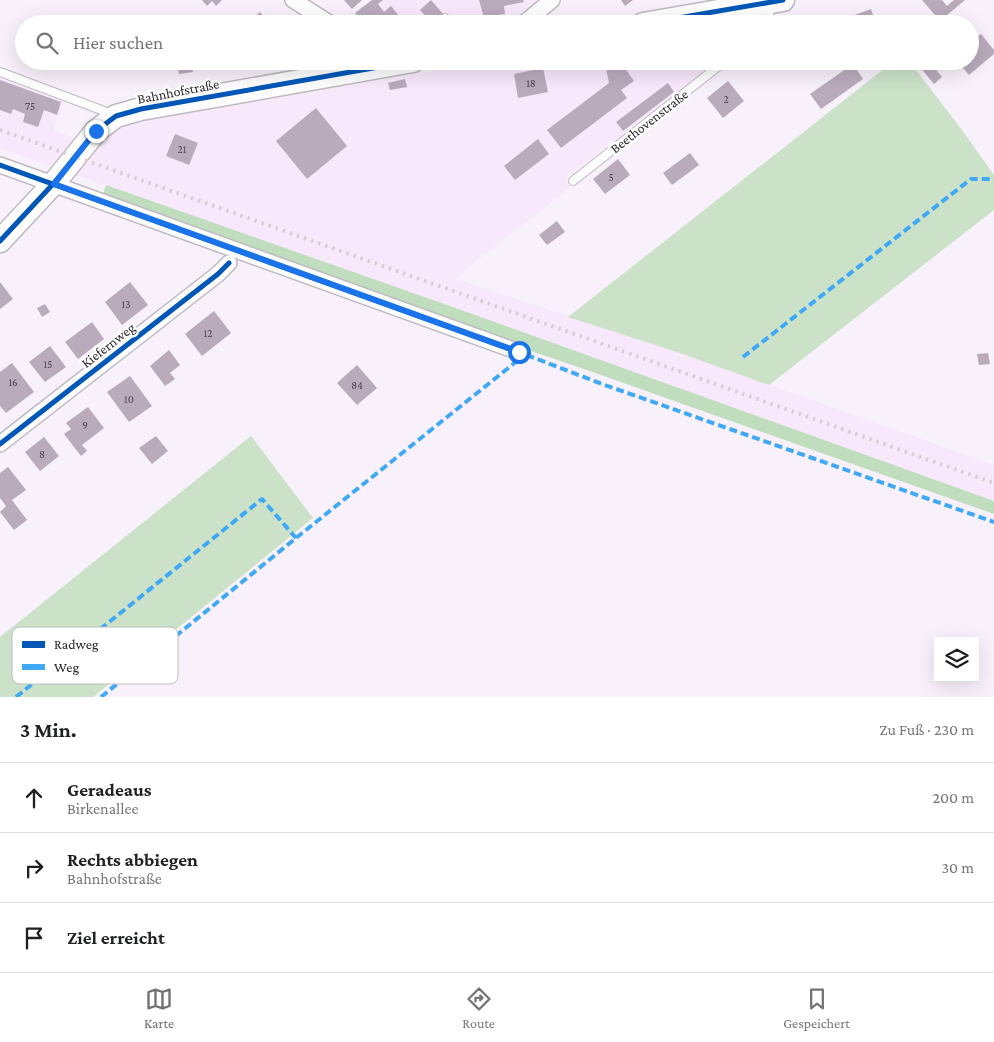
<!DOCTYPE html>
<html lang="de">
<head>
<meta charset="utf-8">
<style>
	:root { --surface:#fff; --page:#f2f2f2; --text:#202124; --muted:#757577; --line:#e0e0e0; --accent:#736c74 }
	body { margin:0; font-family:"Crimson Pro",serif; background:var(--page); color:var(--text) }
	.controls { position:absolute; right:15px; bottom:15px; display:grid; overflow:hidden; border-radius:0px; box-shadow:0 5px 20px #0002 }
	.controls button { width:45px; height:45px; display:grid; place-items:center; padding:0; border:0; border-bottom:1px solid var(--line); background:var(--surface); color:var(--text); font:25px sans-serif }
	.stop { position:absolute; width:15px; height:15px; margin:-11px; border:4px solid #1a73e8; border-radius:50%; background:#fff }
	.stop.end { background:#1a73e8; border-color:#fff; box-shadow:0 1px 5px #0008 }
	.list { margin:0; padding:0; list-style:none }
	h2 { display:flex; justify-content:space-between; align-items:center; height:65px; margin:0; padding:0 20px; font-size:21px }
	h2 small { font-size:16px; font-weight:400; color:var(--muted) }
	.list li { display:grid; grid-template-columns:32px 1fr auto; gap:15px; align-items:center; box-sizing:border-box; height:70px; padding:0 20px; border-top:1px solid var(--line) }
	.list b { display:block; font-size:19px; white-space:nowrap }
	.list p { margin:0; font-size:16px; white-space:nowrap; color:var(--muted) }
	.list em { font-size:16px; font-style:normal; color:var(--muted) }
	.icon { flex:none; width:28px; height:28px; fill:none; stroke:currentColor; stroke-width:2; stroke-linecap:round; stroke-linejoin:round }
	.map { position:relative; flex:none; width:994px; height:697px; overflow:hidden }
	.search { position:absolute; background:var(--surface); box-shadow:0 5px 20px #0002; left:15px; right:15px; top:15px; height:55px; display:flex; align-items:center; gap:12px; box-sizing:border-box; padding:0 18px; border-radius:28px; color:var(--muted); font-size:19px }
	.sheet { height:275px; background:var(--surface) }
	nav { display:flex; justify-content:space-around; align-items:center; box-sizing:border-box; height:70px; border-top:1px solid var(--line); background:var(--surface); font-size:14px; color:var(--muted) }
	nav a { display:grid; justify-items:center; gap:2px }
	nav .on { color:var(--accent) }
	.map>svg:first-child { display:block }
	.built { fill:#f7e8fb }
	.green { fill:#cbe2c9 }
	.forest { fill:#c0debe }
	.building { fill:#b9abbc }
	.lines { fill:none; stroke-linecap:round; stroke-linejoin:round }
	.lane-casing { stroke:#bfb8c0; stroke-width:10 }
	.street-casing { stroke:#bfb8c0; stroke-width:18 }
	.secondary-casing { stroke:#bfb8c0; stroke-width:25 }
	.lane { stroke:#fefdfe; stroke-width:8 }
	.street { stroke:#fefdfe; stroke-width:15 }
	.secondary { stroke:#fefdfe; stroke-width:22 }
	.rail { stroke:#d3d1d3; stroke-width:4; stroke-dasharray:2.5 5; stroke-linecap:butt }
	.quiet { stroke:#3fa9f5; stroke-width:4; stroke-dasharray:8 4; stroke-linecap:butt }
	.cycleway-casing { stroke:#fff; stroke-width:8 }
	.cycleway { stroke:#0057b8; stroke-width:5 }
	.route { stroke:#1a73e8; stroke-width:6 }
	.labels { text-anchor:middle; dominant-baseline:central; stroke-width:5; stroke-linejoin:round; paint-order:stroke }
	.number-label { font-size:11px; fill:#4e4650 }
	.street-label { font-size:14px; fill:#2b252c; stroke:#fff }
	.key { fill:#fff; stroke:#bfbec0; stroke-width:1 }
	.key-label { font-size:14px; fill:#2b252c }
</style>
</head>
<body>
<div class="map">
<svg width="994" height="697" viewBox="0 0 994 697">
	<rect width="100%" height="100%" fill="#f8f0fa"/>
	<g class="built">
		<path d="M371,0h167l-30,24 -165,-1z"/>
		<path d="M760,17l-2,7h-38h1z"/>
		<path d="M494,61h223l-151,117 5,9 -100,78 -15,14 221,73 317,113v36l-544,-195 -450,-158v-71l64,25 -11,28 42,16 27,-21z"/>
	</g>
	<g class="green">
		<path d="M894,61h15l53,69 32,45v35l-225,175 -92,-33 -109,-35z"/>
		<path d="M251,436l62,82 -220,179h-93v-60z"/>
	</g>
	<path class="forest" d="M106,185l344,121 544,195v13l-413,-146 -203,-69 -275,-105z"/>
	<g class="building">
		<path d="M202,0h20l-6,6 -4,-5 -5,5z"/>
		<path d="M344,0h18l-10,9z"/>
		<path d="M372,0h11l-5,4 6,8 7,-6 9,11 -9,7h-23l-6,-7 -2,2 -5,-6z"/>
		<path d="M431,0l13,15 -11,9 -13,-14z"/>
		<path d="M479,0h44l1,2 -20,4 1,8 -21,4z"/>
		<path d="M621,0h12l-8,6z"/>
		<path d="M922,0h20l5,6 7,-6h11l-25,21z"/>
		<path d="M871,9l5,15h-25l-2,-7z"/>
		<path d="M260,12l9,12h-23z"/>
		<path d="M981,34l13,16v4l-25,21 -12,-14h13v-18z"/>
		<path d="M176,61h15l2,11 -14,2z"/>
		<path d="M620,61l14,20 -13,9 6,8 -66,50 -14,-18 62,-47 -4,-20z"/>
		<path d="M680,61h24l1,4 -24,4z"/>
		<path d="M924,61h5l13,16 -8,7 -15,-18z"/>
		<path d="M853,64l10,15 -42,30 -11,-15z"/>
		<path d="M543,68l5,24 -30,6 -4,-24z"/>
		<path d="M405,79l2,8 -17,3 -2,-7z"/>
		<path d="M0,80l61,22 -4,13 -13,-5 -6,17 -15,-5 2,-8 -12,-5 -2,5 -11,-4z"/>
		<path d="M728,81l16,20 -21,17 -16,-20z"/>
		<path d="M668,83l6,9 -51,39 -7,-9z"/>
		<path d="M316,108l31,38 -40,33 -31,-38z"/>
		<path d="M175,134l23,9 -9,22 -23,-9z"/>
		<path d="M538,139l11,15 -34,26 -11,-14z"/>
		<path d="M690,153l9,12 -27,20 -9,-12z"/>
		<path d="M618,159l12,16 -25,19 -12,-15z"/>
		<path d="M557,221l8,11 -18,13 -8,-10z"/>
		<path d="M0,282l13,17 -13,10z"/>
		<path d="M130,282l18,23 -26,20 -17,-23z"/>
		<path d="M45,304l5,8 -8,5 -5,-9z"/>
		<path d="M214,311l17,22 -29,23 -17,-22z"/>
		<path d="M92,322l12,17 -26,20 -13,-17z"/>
		<path d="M50,346l16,21 -21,15 -16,-20z"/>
		<path d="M169,350l11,15 -10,8 5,6 -10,7 -15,-20z"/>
		<path d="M988,353l2,11 -11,1 -2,-11z"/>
		<path d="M12,363l22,29 -28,21 -6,-7v-34z"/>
		<path d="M357,365l20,23 -20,17 -20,-22z"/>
		<path d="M130,376l22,30 -23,16 -22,-30z"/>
		<path d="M88,407l16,21 -22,17 5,6 -6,5 -17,-22 7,-5 -5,-6z"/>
		<path d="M156,436l12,15 -16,13 -13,-16z"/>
		<path d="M44,437l15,19 -19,15 -15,-19z"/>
		<path d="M8,467l18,23 -14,10 15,20 -13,10 -14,-18 6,-6 -6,-8v-25z"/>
	</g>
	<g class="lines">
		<g class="lane-casing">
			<g id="lane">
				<path d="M445,18l4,6"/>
				<path d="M765,24l7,-19"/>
				<path d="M0,72l112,42"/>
				<path d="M573,181l152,-120"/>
			</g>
		</g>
		<g class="street-casing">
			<g id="street">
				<path d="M293,0l38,24"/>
				<path d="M523,24l29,-24"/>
				<path d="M0,165l519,187"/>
				<path d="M0,444l218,-170 11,-11"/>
			</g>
		</g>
		<g class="secondary-casing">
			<g id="secondary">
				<path d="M643,24l140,-24"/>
				<path d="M0,241l54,-58 42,-52 20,-15 25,-7 272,-48"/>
			</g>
		</g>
		<use href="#lane" class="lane"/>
		<use href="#street" class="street"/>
		<use href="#secondary" class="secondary"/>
		<path class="rail" d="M0,130l994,353"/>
		<g class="quiet">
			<path d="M743,357l228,-178h23"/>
			<path d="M16,697l246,-198 34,39"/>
			<path d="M101,697l195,-159 221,-177 2,-9 83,32 392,138"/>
		</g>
		<g class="cycleway-casing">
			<g id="cycleway">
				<path d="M643,24l140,-24"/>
				<path d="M0,165l519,187"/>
				<path d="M0,241l54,-58 42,-52 20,-15 25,-7 272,-48"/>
				<path d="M0,444l218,-170 11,-11"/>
			</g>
		</g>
		<use href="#cycleway" class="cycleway"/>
	</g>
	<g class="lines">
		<path class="route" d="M96,131l-42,53 465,168"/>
	</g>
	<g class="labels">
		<g class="number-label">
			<text x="531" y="83">18</text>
			<text x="726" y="99">2</text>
			<text x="30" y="106">75</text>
			<text x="182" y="149">21</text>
			<text x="611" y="177">5</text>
			<text x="126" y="304">13</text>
			<text x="208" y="333">12</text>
			<text x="48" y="364">15</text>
			<text x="13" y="382">16</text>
			<text x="357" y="385">84</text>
			<text x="129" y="399">10</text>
			<text x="85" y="425">9</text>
			<text x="42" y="454">8</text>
		</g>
		<g class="street-label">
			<text transform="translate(178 91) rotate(-11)">Bahnhofstraße</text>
			<text transform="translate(649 121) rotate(-38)">Beethovenstraße</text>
			<text transform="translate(108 345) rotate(-38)">Kiefernweg</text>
		</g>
	</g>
	<rect x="12" y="627" width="166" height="57" rx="8" class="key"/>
	<rect x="22" y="641" width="23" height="7" fill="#0057b8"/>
	<rect x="22" y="664" width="23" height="6" fill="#3fa9f5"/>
	<g class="key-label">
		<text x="54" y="649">Radweg</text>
		<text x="54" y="672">Weg</text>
	</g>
</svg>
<div class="controls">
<button><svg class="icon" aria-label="layers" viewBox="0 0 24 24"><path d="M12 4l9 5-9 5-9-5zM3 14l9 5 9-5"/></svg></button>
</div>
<div class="stop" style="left:519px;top:352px"></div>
<div class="stop end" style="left:96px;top:131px"></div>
<div class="search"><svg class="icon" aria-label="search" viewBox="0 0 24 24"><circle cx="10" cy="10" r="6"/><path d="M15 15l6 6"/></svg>Hier suchen</div>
</div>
<section class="sheet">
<h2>3 Min.<small>Zu Fuß · 230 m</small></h2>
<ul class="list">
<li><svg class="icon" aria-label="ahead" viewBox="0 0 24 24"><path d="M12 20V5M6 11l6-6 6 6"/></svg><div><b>Geradeaus</b><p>Birkenallee</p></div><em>200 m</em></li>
<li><svg class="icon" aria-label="right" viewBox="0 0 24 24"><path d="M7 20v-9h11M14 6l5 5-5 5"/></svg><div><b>Rechts abbiegen</b><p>Bahnhofstraße</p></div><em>30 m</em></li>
<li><svg class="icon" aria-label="arrive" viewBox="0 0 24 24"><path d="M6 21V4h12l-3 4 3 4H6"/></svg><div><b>Ziel erreicht</b></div></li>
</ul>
</section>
<nav>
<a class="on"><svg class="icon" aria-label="map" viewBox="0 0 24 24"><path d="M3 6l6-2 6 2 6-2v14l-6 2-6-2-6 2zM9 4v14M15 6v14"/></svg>Karte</a>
<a><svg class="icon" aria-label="directions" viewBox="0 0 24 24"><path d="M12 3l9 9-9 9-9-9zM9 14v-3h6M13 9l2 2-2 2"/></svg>Route</a>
<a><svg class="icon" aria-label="saved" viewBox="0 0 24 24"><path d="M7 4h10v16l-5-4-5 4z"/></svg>Gespeichert</a>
</nav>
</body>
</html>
